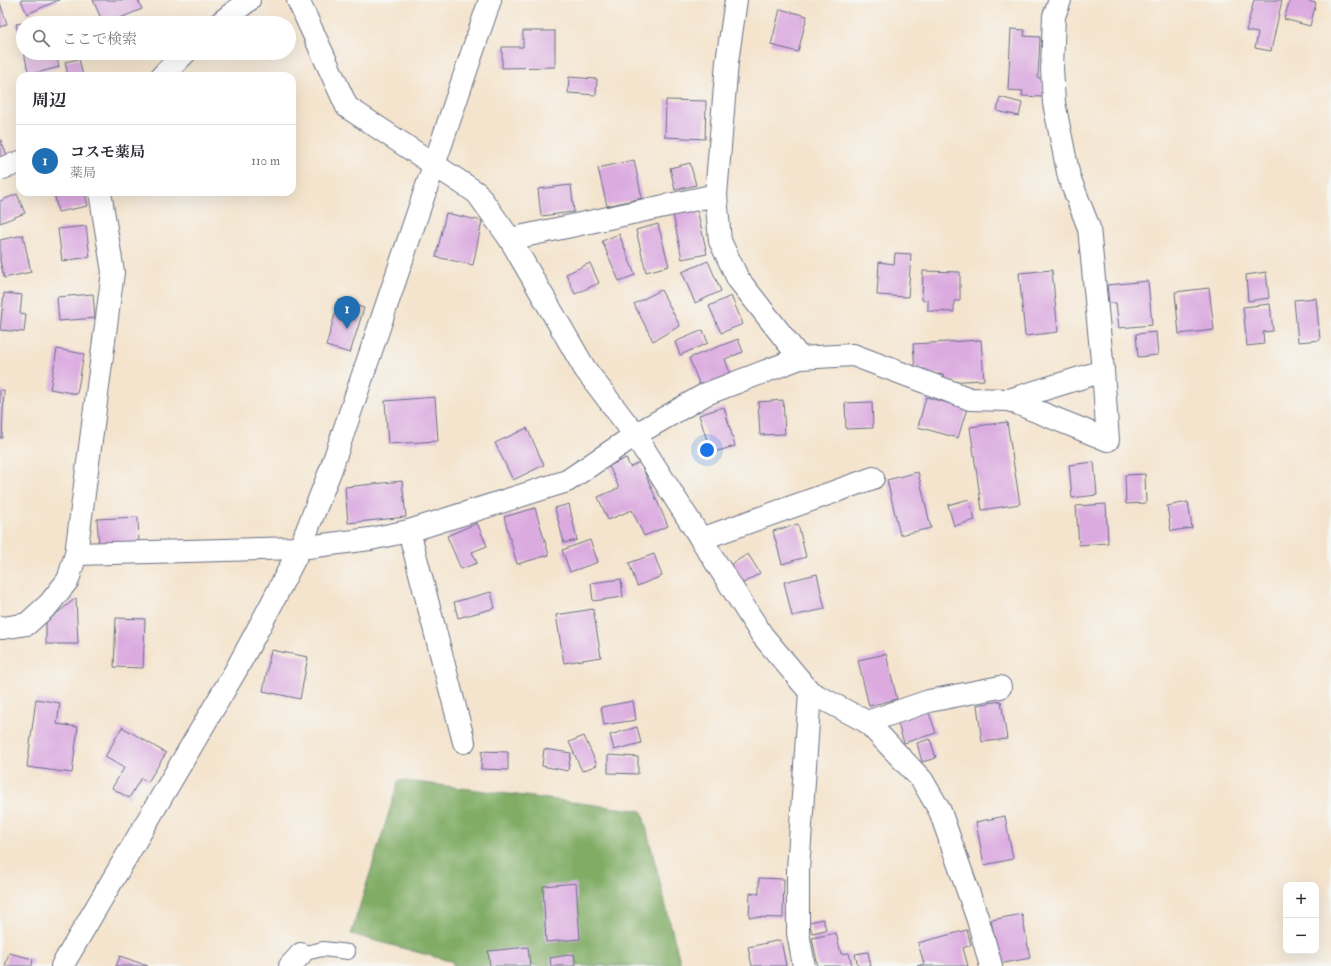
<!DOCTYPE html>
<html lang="ja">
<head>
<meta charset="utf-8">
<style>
	:root { --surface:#fff; --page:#f2f2f3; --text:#2b2b33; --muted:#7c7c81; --line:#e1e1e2; --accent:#1f6fb2 }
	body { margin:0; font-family:"IM FELL Double Pica","Noto Serif JP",serif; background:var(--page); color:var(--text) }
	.controls { position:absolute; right:12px; bottom:12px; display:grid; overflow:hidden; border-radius:8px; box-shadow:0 4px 16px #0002 }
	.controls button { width:36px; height:36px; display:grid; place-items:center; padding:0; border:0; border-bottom:1px solid var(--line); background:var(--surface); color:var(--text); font:20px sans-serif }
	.you { position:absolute; left:707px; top:450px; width:14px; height:14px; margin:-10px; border:3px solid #fff; border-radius:50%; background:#1a73e8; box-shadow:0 0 0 6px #1a73e833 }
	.badge { display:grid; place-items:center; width:26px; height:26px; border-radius:50%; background:var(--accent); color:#fff; font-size:13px; font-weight:700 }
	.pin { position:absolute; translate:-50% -33px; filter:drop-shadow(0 1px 2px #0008) }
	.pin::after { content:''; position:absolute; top:21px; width:14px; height:12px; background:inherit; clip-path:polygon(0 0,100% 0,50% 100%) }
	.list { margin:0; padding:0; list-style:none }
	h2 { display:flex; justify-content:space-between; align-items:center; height:52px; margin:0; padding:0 16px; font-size:17px }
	h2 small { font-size:13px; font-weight:400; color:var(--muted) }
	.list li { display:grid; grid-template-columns:26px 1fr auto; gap:12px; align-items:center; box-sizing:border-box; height:72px; padding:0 16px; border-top:1px solid var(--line) }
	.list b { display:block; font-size:15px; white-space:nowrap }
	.list p { margin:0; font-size:13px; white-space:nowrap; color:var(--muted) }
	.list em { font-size:13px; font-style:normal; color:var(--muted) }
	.icon { flex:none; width:22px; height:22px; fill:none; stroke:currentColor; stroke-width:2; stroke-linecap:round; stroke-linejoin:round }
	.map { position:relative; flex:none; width:1331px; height:966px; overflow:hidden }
	.search { position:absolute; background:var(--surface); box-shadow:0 4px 16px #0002; left:16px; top:16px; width:280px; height:44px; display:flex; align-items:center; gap:10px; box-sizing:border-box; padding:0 14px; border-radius:22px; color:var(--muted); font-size:15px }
	.panel { position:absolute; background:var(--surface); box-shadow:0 4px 16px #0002; left:16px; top:72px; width:280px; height:124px; border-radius:12px }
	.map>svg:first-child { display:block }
	.forest { fill:#80ac65; stroke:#4e6e62 }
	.building { fill:#dbabe0 }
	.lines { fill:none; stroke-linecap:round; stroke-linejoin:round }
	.lane-casing { stroke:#676e85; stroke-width:16 }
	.street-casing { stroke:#676e85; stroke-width:24 }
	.secondary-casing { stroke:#676e85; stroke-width:24 }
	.lane { stroke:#fff; stroke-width:14 }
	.street { stroke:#fff; stroke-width:22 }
	.secondary { stroke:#fff; stroke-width:22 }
</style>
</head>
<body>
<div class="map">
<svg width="1331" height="966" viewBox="0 0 1331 966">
	<rect width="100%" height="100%" fill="#f6f6f2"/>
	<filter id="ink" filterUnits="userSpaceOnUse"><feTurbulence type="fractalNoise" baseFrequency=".025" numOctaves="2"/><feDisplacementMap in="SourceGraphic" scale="8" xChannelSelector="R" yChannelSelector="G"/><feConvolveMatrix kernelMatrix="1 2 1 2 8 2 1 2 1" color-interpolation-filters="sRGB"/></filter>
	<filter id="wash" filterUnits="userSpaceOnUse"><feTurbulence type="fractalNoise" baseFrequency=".012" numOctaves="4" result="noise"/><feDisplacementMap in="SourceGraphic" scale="16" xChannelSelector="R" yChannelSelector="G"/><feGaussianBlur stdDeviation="0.9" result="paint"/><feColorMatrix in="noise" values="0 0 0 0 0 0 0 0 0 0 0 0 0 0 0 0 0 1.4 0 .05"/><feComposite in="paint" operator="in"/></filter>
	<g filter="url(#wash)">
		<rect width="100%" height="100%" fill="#f4e4cd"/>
		<path class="forest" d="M399,780l243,31 39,155h-228v-4l-102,-28z"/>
		<g id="blocks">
			<g class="building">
				<path d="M21,0h38l-32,14z"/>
				<path d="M93,0h45l4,9 -34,14h-5z"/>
				<path d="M1254,0h28l-11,51 -16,-3 3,-15 -12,-2z"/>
				<path d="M1290,0h14l12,3 -6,23 -26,-7z"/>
				<path d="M0,3l7,21 -7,3z"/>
				<path d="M780,9l27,7 -9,36 -27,-7z"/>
				<path d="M47,17l1,6h-24v-1z"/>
				<path d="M23,23v25h-1l-6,-24z"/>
				<path d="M1011,29l14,1 -1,6 16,1 -2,41h5v19l-21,-1 1,-5 -15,-1z"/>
				<path d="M523,31h32v36l-53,1v-21h21z"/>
				<path d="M24,53h32l3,14 -30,8z"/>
				<path d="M79,59l4,17h-15l-3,-14z"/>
				<path d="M569,77l28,2 -1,16 -28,-2z"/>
				<path d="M1000,97l22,6 -3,13 -22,-5z"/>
				<path d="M666,100l40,1 -1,38 -40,-2z"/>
				<path d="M0,138l7,17 -7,2z"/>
				<path d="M634,160l8,38 -35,8 -9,-38z"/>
				<path d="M690,163l6,22 -21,5 -5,-22z"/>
				<path d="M571,185l3,27 -33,4 -3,-27z"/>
				<path d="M54,192h31l3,14 -30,6z"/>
				<path d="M17,194l8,19 -25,10v-22z"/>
				<path d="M697,209l10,45 -25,5 -9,-45z"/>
				<path d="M446,213l36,8 -9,44 -37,-8z"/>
				<path d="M658,224l11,42 -23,6 -10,-42z"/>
				<path d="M86,226l4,31 -28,4 -4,-32z"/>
				<path d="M619,234l16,41 -16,6 -17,-40z"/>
				<path d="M23,235l8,37 -27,6 -4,-17v-21z"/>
				<path d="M895,253l16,1 -3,43 -31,-2 2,-33 15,2z"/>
				<path d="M708,261l13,30 -26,12 -13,-31z"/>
				<path d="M590,263l9,20 -24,11 -9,-20z"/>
				<path d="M1052,270l6,62 -33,4 -6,-63z"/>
				<path d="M923,271l37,1v29h-6v11l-26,-1v-11h-6z"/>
				<path d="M1266,272l3,26 -21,3 -2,-26z"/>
				<path d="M1148,281l4,44 -33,3 -3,-25h-7l-2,-18z"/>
				<path d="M1209,288l5,42 -35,4 -4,-42z"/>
				<path d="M661,290l19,36 -27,15 -19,-37z"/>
				<path d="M4,293l18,2 -2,18 6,1 -2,18 -24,-2z"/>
				<path d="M93,294l2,24 -36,3 -2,-24z"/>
				<path d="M731,296l12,28 -22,9 -12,-27z"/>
				<path d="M1316,298l4,42 -22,2 -4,-42z"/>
				<path d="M339,300l25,8 -14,45 -24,-7z"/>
				<path d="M1270,304l3,27 -10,1 1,12 -17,2 -4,-39z"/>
				<path d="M703,330l5,13 -28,12 -5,-13z"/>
				<path d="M1156,332l2,23 -20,2 -2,-23z"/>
				<path d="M738,339l5,13 -18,7 6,17 -30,12 -12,-30z"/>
				<path d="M981,340l3,40 -40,2 -1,-8 -17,1 -1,-6 -10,1 -2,-26z"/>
				<path d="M57,349l27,5 -7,40 -27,-5z"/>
				<path d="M0,390h4l-2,48h-2z"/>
				<path d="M435,397l3,44 -50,3 -3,-43z"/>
				<path d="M926,397l41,11 -9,30 -40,-11z"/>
				<path d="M783,400l2,34 -25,1 -2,-33z"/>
				<path d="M872,402l1,26 -27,1 -1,-26z"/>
				<path d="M724,407l11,39 -24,7 -12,-38z"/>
				<path d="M1007,422l13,82 -38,6 -12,-83z"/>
				<path d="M527,428l17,37 -31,15 -18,-37z"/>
				<path d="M626,458l4,9 10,-5 28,64 -24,10 -12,-26 -24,10 -10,-23 21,-9 -10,-22z"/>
				<path d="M1094,462l3,33 -25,3 -3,-33z"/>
				<path d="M918,472l13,56 -31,7 -13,-55z"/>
				<path d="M1145,474l1,29 -20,1 -1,-29z"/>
				<path d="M402,481l4,36 -58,6 -3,-36z"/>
				<path d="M969,499l6,21 -21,6 -6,-21z"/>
				<path d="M1188,502l4,26 -21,3 -4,-25z"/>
				<path d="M569,504l8,36 -13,3 -9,-35z"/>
				<path d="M1106,504l2,39 -29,2 -3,-39z"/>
				<path d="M535,508l14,47 -32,9 -13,-47z"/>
				<path d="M138,517l1,27 -40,2 -2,-27z"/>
				<path d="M477,523l10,23 -15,6 5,11 -16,6 -14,-33z"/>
				<path d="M798,524l8,33 -24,7 -9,-33z"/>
				<path d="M590,540l8,22 -28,10 -8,-22z"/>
				<path d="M654,554l8,22 -25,10 -8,-23z"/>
				<path d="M748,554l12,19 -20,12 -12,-19z"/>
				<path d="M817,574l8,35 -33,7 -8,-34z"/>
				<path d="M621,579l2,18 -30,4 -2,-18z"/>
				<path d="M491,592l4,16 -37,10 -4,-16z"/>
				<path d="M76,598l2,46h-32v-22z"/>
				<path d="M593,609l8,48 -37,6 -8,-48z"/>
				<path d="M116,618l29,1 -2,49 -29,-1z"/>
				<path d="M271,650l37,7 -8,42 -37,-8z"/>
				<path d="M886,654l11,45 -28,7 -11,-46z"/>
				<path d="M36,699l24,4 -3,21 21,3 -6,46 -45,-6z"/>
				<path d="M633,701l3,19 -32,5 -3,-18z"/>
				<path d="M1001,701l6,38 -25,3 -5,-37z"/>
				<path d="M928,710l8,23 -32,10 -7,-22z"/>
				<path d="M122,727l44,26 -18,29 -7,-4 -12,20 -17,-10 12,-20 -19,-11z"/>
				<path d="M637,727l4,16 -27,7 -4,-15z"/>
				<path d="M584,736l13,29 -15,6 -13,-29z"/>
				<path d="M930,739l6,19 -14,4 -5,-19z"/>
				<path d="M544,749l27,4 -3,18 -26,-5z"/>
				<path d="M482,751l26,1v18l-27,-1z"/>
				<path d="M608,755l30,2v17l-30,-1z"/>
				<path d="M1005,816l8,43 -29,6 -8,-43z"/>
				<path d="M759,878l25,1 -1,39 -34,-1 1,-24 9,1z"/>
				<path d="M576,883l4,56 -34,3 -3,-56z"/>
				<path d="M1022,914l8,44 -31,6 -8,-44z"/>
				<path d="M823,919l3,11 -14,3 -3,-11z"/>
				<path d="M967,930l4,15 -8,3 5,18h-51l7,-2 -6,-21z"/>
				<path d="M836,933l5,21 8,-1 3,13h-34l-6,-28z"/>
				<path d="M781,940l5,26h-34l-4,-19z"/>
				<path d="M528,947l2,19h-40l-2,-15z"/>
				<path d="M868,952l3,14h-13l-3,-12z"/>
				<path d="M9,953l24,6 -1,7h-27z"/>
				<path d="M574,954l2,12h-25l-1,-8z"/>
				<path d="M120,956l28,10h-32z"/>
			</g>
		</g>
	</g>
	<g filter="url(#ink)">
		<use href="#blocks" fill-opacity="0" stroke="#676e85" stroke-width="1"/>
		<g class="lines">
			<g class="lane-casing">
				<path id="lane" d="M301,954l22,-5 25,3"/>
			</g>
			<g class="street-casing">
				<g id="street">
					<path d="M298,0l49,107 130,86 33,46 75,130 50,66 127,200 48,57 57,30 55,58 18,31 38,109 13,46"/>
					<path d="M736,0l-9,62 -11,133 4,46 18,38 62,79"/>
					<path d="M220,23l29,-23"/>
					<path d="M162,76l23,-23"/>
					<path d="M0,169l20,-7"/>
					<path d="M510,239l206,-44"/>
					<path d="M1009,400l94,-29"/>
					<path d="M409,531l55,211"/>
					<path d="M701,539l172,-61"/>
					<path d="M76,554l224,-6 70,-9 39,-8 158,-50 68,-46 71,-41 94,-36 53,-3 117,44 39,1 99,40 -5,-69 -14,-143 -20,-51 -15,-74 -2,-35 2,-52 6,-16"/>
					<path d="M0,627l3,1 24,-4 22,-20 19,-24 8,-26 37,-282 -13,-80"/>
					<path d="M867,722l62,-21 71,-14"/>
					<path d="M290,966l11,-12"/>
					<path d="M804,966l-6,-33v-63l12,-178"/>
				</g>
			</g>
			<g class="secondary-casing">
				<path id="secondary" d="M62,966l174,-296 35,-65 29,-57 31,-79 159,-469"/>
			</g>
			<use href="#lane" class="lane"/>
			<use href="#street" class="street"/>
			<use href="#secondary" class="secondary"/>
		</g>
	</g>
</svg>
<div class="controls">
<button>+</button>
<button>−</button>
</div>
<div class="you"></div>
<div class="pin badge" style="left:347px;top:329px">1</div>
<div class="search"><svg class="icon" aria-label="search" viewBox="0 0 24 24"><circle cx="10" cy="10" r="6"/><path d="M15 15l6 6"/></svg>ここで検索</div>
<section class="panel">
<h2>周辺<small></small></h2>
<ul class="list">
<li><span class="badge">1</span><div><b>コスモ薬局</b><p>薬局</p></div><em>110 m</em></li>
</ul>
</section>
</div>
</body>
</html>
